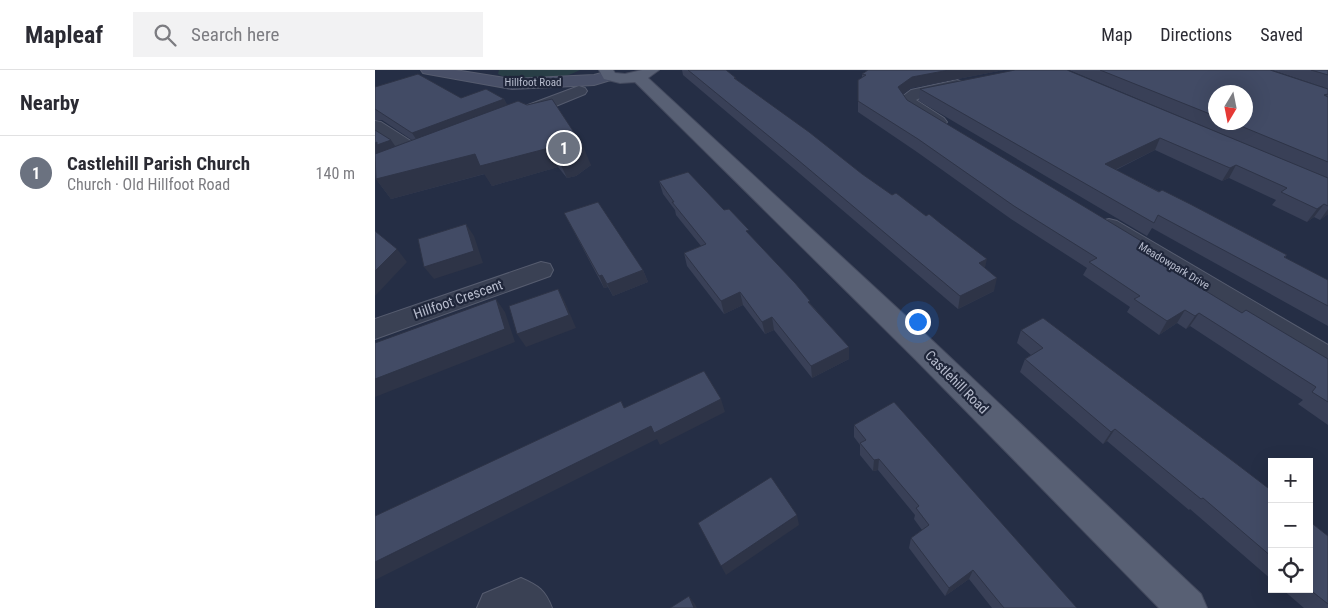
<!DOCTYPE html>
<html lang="en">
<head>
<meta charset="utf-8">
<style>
	:root { --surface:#fff; --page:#f2f2f3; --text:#2b2b33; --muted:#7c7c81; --line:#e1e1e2; --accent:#57628e }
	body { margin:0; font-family:"Roboto Condensed",sans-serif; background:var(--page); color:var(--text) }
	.controls { position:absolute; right:15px; bottom:15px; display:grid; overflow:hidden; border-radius:0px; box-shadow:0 5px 20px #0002 }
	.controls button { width:45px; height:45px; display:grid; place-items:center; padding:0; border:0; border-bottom:1px solid var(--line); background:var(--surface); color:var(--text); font:25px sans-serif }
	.compass { position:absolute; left:833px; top:15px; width:45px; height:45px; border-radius:50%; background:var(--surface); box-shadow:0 5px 20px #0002; rotate:190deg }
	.you { position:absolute; left:542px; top:251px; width:18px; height:18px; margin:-12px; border:4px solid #fff; border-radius:50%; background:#1a73e8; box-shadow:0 0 0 8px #1a73e833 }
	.badge { display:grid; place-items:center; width:32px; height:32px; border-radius:50%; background:var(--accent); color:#fff; font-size:16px; font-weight:700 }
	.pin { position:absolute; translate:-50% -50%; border:2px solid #fff; box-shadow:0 1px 5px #0006 }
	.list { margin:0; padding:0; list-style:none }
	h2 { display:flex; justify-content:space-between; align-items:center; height:65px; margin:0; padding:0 20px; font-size:21px }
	h2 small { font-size:16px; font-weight:400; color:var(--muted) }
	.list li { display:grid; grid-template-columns:32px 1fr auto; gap:15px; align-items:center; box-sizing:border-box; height:75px; padding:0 20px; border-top:1px solid var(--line) }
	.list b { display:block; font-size:19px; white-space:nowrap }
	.list p { margin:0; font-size:16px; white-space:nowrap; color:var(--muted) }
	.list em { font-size:16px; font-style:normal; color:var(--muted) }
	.icon { flex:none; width:28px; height:28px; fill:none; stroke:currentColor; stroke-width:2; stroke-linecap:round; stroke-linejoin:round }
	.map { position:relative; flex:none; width:953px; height:538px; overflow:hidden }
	header { display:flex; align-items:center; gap:30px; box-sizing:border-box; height:70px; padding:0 25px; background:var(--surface); border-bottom:1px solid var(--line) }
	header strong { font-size:24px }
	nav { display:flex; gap:28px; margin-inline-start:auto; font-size:18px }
	.search { width:350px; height:45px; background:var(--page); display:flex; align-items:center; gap:12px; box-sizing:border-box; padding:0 18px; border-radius:0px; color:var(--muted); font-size:19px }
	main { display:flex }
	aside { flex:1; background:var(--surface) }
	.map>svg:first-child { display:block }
	.green { fill:#283e46 }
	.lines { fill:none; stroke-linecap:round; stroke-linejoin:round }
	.street-casing { stroke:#565c6f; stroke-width:2 }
	.secondary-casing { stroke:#565c6f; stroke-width:2 }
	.primary-casing { stroke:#444a5e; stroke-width:2 }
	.street { fill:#3a4154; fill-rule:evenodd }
	.secondary { fill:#484f67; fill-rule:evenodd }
	.primary { fill:#586074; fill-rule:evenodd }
	.wall { fill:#394057; fill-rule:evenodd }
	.shaded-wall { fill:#2e3447 }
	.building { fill:#424b65; stroke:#2e3447 }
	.labels { text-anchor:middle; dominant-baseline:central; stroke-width:4.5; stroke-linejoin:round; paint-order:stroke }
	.far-street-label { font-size:11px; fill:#b8bdce; stroke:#1f263a }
	.street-label { font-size:14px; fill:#b8bdce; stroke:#1f263a }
</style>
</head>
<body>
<header>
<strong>Mapleaf</strong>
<div class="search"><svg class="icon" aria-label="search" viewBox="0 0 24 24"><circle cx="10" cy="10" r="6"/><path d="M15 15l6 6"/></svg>Search here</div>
<nav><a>Map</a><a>Directions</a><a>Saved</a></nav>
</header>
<main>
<aside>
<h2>Nearby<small></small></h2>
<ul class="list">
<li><span class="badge" style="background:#6b7280">1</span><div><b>Castlehill Parish Church</b><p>Church · Old Hillfoot Road</p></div><em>140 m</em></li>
</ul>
</aside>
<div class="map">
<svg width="953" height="538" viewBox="0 0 953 538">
	<rect width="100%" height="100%" fill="#252e45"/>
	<path class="green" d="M124,0h81c-22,12 -53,9 -78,6l-4,-2z"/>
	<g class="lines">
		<g class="street-casing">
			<g id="street">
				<path d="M582,10l5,2 3,3 -3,3 -40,9 -6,3 28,18 3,4 -3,4c-17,4 -36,-14 -45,-27l12,-9z"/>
				<path d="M204,16l6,2 2,3 -2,3 -61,25h-12l-2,-4 2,-4z"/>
				<path d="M0,51l6,1 44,28 2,4 -2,4 -7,2 -7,-2 -36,-24z"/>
				<path d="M734,149l8,2 211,124v25l-10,-3 -217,-136 -3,-5 3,-5z"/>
				<path d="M166,192l9,2 3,6 -3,6 -175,63v-20z"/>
				<path d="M146,508c18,8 24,12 31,30h-75l6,-14z"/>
			</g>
		</g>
		<g class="secondary-casing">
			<path id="secondary" d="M46,0h34l57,9 82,-4 15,-4 5,2 3,3 -3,3 -20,6 -82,4 -84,-15 -5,-1z"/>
		</g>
		<g class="primary-casing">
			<path id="primary" d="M224,0h14l2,3 10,1 17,-4h17l-11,8 287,265 266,251 6,14h-48l-244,-249 -280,-277 -15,1 -16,-4z"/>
		</g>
		<use href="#street" class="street"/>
		<use href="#secondary" class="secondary"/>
		<use href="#primary" class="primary"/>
	</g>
	<g class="wall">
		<path d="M307,0h44l11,10 125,94 123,94 9,23 -36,18 -159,-136 -116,-98z"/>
		<path d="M493,0h136l-93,18 -8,6 4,6 233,147 25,19 77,47 86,46v66l-30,-21 5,-4 -113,-74 -4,3 -9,-6 -18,12 -32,-23 3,-5 -47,-32 4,-7 -76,-49 -94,-67 -59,-40v-32l4,-2v-4z"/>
		<path d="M694,0h201l53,17 -51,-17h56v144l-8,6 -6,-3 -7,5 -35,-17 4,-5 -47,-22 -7,3 -67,-31 -39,20 171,85 -2,3 43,22v46l-176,-98 -5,8 -228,-135 1,-12 369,73zM840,22l30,30h-30z"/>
		<path d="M0,17l86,11 43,1 3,6 84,60 -15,11 -9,2 -9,-11 -66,19 -7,-12 -94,25 -15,-20 20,-33 16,-6 -30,-20h-7z"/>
		<path d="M284,111l65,29 25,25 100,112v12l-37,19 -38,-48 -9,4 -22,-29 -19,9 -37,-48 -3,-13 17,-7 -25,-31 -1,-5 -12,-16z"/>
		<path d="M189,143l79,57 5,12 -35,14 -5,-9 -4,1z"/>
		<path d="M646,260l251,161v89l-82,-71 -1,1 -82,-69 -4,3 -83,-72 5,-13 6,-4 -14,-12z"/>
		<path d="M479,355l223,183h-85l-23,-29 -24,17 -36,-48 2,-10 11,-8 -8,-11 1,-4 -37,-45 -5,1 -13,-16v-10l-6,-8z"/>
		<path d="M934,451l19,15v72h-24l-22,-19h27z"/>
	</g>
	<g class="shaded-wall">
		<path d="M574,0h55l-93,18 -14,11 1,-12 14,-10z"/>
		<path d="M129,29l6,11 -90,35 -8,-12z"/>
		<path d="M785,68l-5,12 -55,27 5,-13z"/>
		<path d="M16,70l9,13 -25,5v-15z"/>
		<path d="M208,76l8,19 -15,11 -9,2 -9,-19z"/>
		<path d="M174,78l9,19 -66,19 -8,-12 -93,25 -15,-20 99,-25z"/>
		<path d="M861,95l-7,13 -7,3 8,-13z"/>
		<path d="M949,134l-10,13 -7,5 10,-13z"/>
		<path d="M953,139v5l-8,6z"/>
		<path d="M91,154l8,12 9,27 -49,16 -10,-12z"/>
		<path d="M22,179l10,13 -32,34v-25z"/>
		<path d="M612,189l-3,13 -5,-9z"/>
		<path d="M268,200l5,12 -35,14 -6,-12z"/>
		<path d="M227,205l6,12 -4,1 -5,-12z"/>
		<path d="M622,208l-3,13 -36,18 2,-13z"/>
		<path d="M183,219l7,13 11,26 -50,19 -9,-13z"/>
		<path d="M365,222l3,13 -19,9 -3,-13z"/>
		<path d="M121,229l9,13 10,30 -140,55v-18z"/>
		<path d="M810,240l-8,13 -18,12 8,-14z"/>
		<path d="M824,243l-9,13 -4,3 9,-13z"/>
		<path d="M397,247l2,13 -9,4 -3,-12z"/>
		<path d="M474,277v12l-37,19 -1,-12z"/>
		<path d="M346,329l4,13 -65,33 -3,-6 -282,141v-18l276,-136z"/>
		<path d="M740,359l-8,12 -4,3 8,-12z"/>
		<path d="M504,389l-1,11 -5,1 1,-11z"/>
		<path d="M422,445l2,10 -73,50 -5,-9z"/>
		<path d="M598,500l-4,9 -24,17 4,-8z"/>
		<path d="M314,526l6,8 2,4h-3z"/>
	</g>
	<g class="building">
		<path d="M313,0h38l10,8h-2l75,54 53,42 30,21 4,-2 30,23 3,-2 11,9 47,36 -8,4 18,15 -37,18 -162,-136z"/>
		<path d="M493,0h81l-37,7 -14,10 9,13 236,142 -3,5 27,16 -4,2 79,48 4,-3 82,49v43l-16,-10 4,-5 -117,-74 -4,3 -10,-6 -18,11 -33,-22 6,-3 -51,-34 8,-4 -83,-52 -96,-67 -60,-38v-21l8,-5 -4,-1z"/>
		<path d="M640,0h52l261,108v28l-4,-2 -7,5 -36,-17 6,-4 -51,-23 -6,3 -70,-30 -55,26 54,28 3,-2 30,15 95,50 -3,2 44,23v26l-170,-91 -4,8 -234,-134z"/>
		<path d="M725,0h170l58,19v5l-4,1 4,2v65l-97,-40h14v-30h-30v24z"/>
		<path d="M936,0h17v5z"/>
		<path d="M43,4l43,24 25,-9 18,10 -92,34 -37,-24v-22z"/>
		<path d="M177,29l31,47 -15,10 -10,3 -9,-11 -69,18 -5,-12 -99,25 -1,-25 143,-53 9,4z"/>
		<path d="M0,60l16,10 -14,5v-3l-2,1z"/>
		<path d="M313,102l36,38 5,-1 20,21 -3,1 49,52 15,18 -2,1 41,45 -38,19 -39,-49 -10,5 -22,-30 -19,9 -37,-48 22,-9 -34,-42h2l-15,-21z"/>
		<path d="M223,132l45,68 -36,14 -5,-9 -3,1 -35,-63z"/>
		<path d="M91,154l8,27 -50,16 -6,-28z"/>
		<path d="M0,161l22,18 -22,22z"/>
		<path d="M183,219l11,26 -52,19 -8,-28z"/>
		<path d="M121,229l9,30 -130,50v-36z"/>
		<path d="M668,248l195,147 34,26v66l-69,-59 -2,1 -86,-70 -4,3 -86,-73 18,-11 -22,-18z"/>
		<path d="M329,301l17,28 -67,34 -3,-7 -276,136v-46l246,-115 3,7z"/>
		<path d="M519,332l183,206h-73l-31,-38 -24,18 -38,-50 18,-13 -13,-17 3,-2 -40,-47 -5,1 -14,-17 6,-3 -12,-15z"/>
		<path d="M396,407l26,38 -76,51 -23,-43z"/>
		<path d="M934,451l19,15v68l-19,-15z"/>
		<path d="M314,526l5,12h-24z"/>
	</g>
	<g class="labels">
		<g class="far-street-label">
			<text x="158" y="12">Hillfoot Road</text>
			<text transform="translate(799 196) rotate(31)">Meadowpark Drive</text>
		</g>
		<g class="street-label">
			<text transform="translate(83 229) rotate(-19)">Hillfoot Crescent</text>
			<text transform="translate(582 312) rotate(45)">Castlehill Road</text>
		</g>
	</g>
</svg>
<div class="controls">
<button>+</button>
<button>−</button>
<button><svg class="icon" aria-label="locate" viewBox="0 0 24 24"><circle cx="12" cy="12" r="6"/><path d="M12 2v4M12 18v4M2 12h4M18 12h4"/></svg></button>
</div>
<svg class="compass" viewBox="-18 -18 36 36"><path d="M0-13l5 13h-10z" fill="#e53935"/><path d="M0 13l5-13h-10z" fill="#7c7c81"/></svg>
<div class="you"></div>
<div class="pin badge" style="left:189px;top:78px;background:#6b7280">1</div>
</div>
</main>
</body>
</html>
